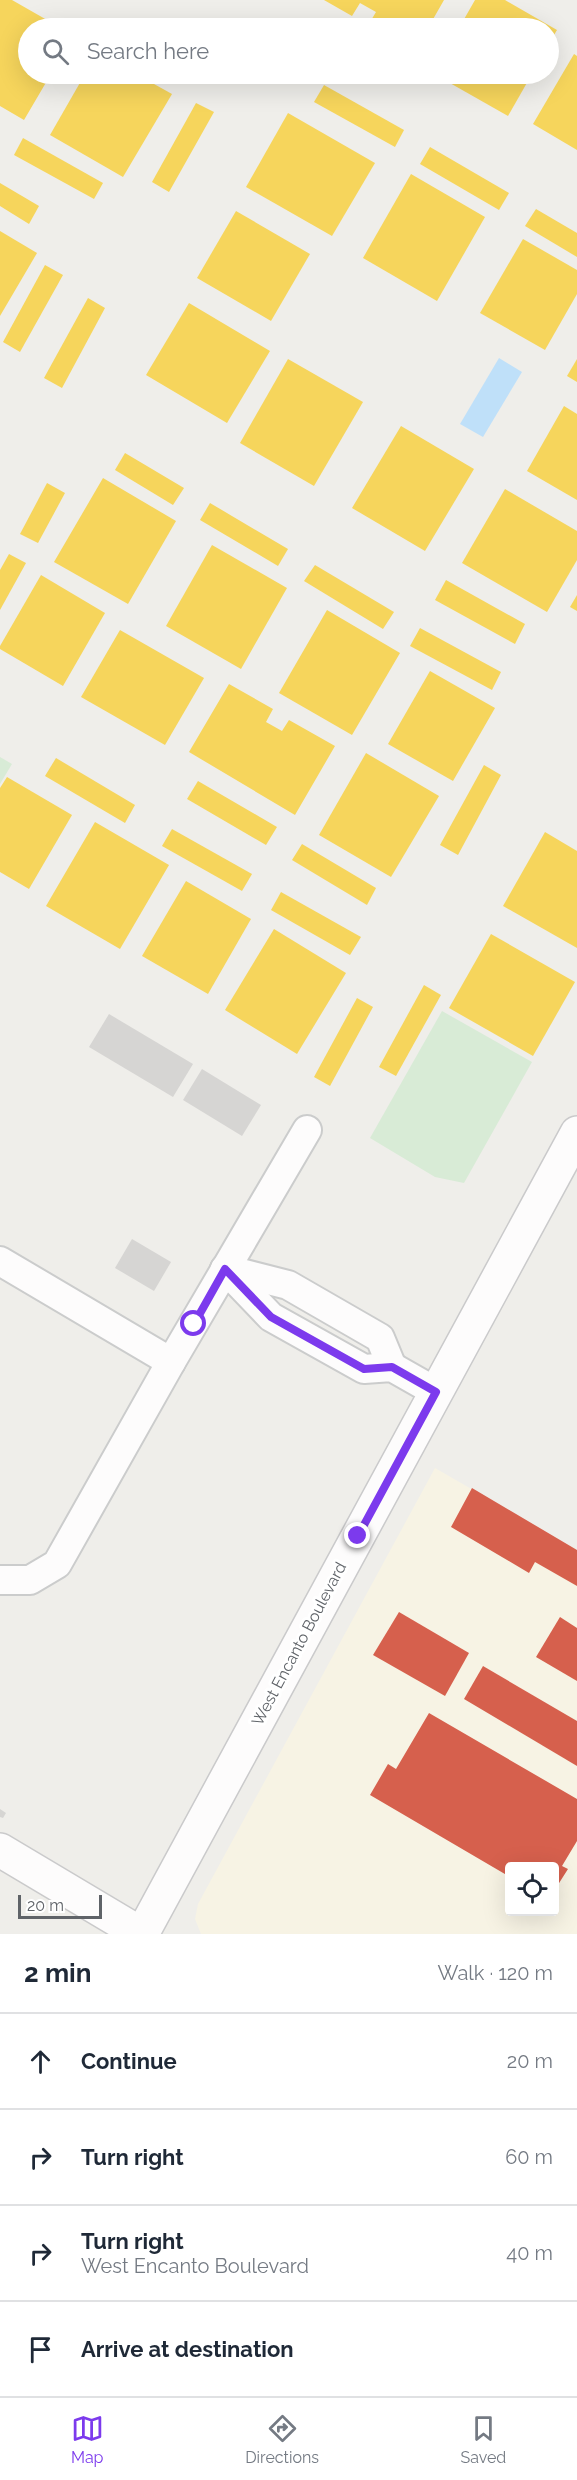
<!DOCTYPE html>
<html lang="en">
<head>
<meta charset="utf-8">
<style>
	:root { --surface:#fff; --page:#f6f6f7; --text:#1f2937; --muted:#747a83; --line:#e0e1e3; --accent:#7c3aed }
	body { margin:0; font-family:Raleway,sans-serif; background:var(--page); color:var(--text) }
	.controls { position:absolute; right:18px; bottom:18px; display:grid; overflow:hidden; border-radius:6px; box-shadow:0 6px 24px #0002 }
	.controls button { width:54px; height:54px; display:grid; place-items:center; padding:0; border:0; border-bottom:2px solid var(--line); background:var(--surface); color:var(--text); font:30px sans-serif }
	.scale { position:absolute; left:18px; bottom:15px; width:84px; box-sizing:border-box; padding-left:6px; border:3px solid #5f6368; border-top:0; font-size:16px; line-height:21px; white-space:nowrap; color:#5f6368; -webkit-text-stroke:4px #fff; paint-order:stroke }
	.stop { position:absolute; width:18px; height:18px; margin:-14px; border:4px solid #7c3aed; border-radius:50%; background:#fff }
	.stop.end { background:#7c3aed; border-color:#fff; box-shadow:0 2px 6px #0008 }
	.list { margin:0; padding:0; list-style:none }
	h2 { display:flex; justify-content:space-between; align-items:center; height:78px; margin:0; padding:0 24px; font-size:26px }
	h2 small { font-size:20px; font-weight:400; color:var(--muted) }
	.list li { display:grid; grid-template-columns:39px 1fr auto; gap:18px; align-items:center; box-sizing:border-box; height:96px; padding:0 24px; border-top:2px solid var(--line) }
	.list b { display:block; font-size:22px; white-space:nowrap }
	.list p { margin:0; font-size:20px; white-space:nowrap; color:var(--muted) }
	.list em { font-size:20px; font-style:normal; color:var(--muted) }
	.icon { flex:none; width:33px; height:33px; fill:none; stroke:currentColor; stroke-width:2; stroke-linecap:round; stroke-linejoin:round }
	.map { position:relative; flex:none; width:577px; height:1934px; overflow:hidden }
	.search { position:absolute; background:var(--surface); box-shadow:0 6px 24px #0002; left:18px; right:18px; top:18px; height:66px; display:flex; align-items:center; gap:15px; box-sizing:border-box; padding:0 21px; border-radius:33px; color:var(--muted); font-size:22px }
	.sheet { height:462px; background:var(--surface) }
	nav { display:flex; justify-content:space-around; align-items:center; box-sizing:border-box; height:84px; border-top:2px solid var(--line); background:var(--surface); font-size:16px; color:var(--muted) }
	nav a { display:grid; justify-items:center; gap:3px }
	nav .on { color:var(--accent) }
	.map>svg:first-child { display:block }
	.commercial { fill:#f7f3e4; fill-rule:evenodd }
	.green { fill:#d8ebd6 }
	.water { fill:#bfe0f9 }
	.homes { fill:#f6d55c }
	.shops { fill:#d6604d }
	.building { fill:#d6d5d3 }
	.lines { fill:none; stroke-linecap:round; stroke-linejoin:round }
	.street-casing { stroke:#cbcccc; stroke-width:32 }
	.secondary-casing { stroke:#cacacb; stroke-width:36 }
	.street { stroke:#fdfcfc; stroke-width:28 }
	.secondary { stroke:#fdfcfc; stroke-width:33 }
	.route { stroke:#7c3aed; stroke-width:8 }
	.labels { text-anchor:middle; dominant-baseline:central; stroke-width:6; stroke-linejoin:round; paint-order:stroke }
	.street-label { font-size:16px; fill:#5f6368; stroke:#fff }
</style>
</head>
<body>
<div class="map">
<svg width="577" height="1934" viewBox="0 0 577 1934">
	<rect width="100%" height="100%" fill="#efeeea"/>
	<path class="commercial" d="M435,1468l142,82v384h-376l-6,-15 3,-15zM510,1866h44v46h-44z"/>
	<g class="green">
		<path d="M0,757l12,7 -12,20z"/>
		<path d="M442,1011l90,51 -68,121 -29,-6 -65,-39z"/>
	</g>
	<path class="water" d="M499,358l23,14 -39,65 -23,-13z"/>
	<g class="homes">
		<path d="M0,0h12l49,28h-33v46h23l-27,46 -24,-14z"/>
		<path d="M324,0h120l-16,28h-58l-3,-1 9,-15 -16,-9 -8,13z"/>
		<path d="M475,0h30l52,30 -9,15v-17h-89z"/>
		<path d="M574,54l3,2v94l-44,-26z"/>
		<path d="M85,74h51l36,20 -49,83 -73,-42z"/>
		<path d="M434,74h98l-24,42z"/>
		<path d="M324,85l80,45 -9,17 -81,-45z"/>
		<path d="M196,103l18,9 -45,80 -17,-10z"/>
		<path d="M288,113l87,50 -43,73 -86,-49z"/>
		<path d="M23,138l80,45 -9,16 -80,-44z"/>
		<path d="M430,147l79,46 -10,17 -79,-46z"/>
		<path d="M411,174l74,43 -48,84 -74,-43z"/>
		<path d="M0,183l39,23 -10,18 -29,-18z"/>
		<path d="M536,209l41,24v24l-52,-31z"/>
		<path d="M236,211l74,43 -39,67 -74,-43z"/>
		<path d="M0,231l37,22 -37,63z"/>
		<path d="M523,239l54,31v24l-32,56 -65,-37z"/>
		<path d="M45,265l18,10 -43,77 -17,-10z"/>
		<path d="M88,298l17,10 -43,80 -18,-10z"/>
		<path d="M189,303l81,48 -43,72 -81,-48z"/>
		<path d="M288,359l75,43 -49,84 -74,-43z"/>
		<path d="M577,359v23l-10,-6z"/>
		<path d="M564,406l13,8v86l-50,-29z"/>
		<path d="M401,426l73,43 -49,82 -73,-43z"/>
		<path d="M125,453l59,35 -11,17 -58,-35z"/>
		<path d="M103,478l73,43 -48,83 -74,-42z"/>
		<path d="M47,483l18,10 -27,50 -18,-9z"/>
		<path d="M505,489l72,42v29l-30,52 -85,-49z"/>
		<path d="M210,503l78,46 -10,17 -78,-46z"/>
		<path d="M212,545l75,43 -46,81 -75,-43z"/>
		<path d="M9,554l17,9 -26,47v-40z"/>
		<path d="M315,565l79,47 -11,17 -79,-48z"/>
		<path d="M41,575l64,38 -42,73 -63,-37v-3z"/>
		<path d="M446,580l79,44 -10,20 -80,-44z"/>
		<path d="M577,595v16l-7,-4z"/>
		<path d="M327,610l73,43 -48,82 -73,-42z"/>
		<path d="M420,628l81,44 -9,18 -82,-44z"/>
		<path d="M120,630l84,48 -39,67 -84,-48z"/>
		<path d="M430,671l65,37 -42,73 -65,-37z"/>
		<path d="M229,684l44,25 -7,13 16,9 7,-11 46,26 -40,69 -106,-63z"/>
		<path d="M366,753l73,43 -48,81 -72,-42z"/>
		<path d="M56,758l79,47 -10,18 -80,-47z"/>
		<path d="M484,765l17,10 -43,80 -18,-10z"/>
		<path d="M7,777l65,38 -43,74 -29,-17v-84z"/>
		<path d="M198,781l79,46 -11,18 -79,-46z"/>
		<path d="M95,822l74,43 -49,84 -74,-43z"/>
		<path d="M172,829l80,45 -10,17 -80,-45z"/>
		<path d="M545,832l32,19v97l-74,-42z"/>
		<path d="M302,844l74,44 -9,17 -75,-45z"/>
		<path d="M186,881l65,38 -43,75 -66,-38z"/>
		<path d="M281,892l80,45 -11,18 -79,-45z"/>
		<path d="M274,929l72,44 -49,81 -72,-44z"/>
		<path d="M491,934l84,48 -42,74 -84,-48z"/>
		<path d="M424,985l17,10 -45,81 -17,-9z"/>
		<path d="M357,998l16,9 -43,79 -16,-9z"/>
	</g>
	<g class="shops">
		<path d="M472,1488l105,62v36l-42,-24 -6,11 -78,-46z"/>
		<path d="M399,1612l70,41 -24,43 -72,-41z"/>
		<path d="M560,1617l17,11v53l-41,-24z"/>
		<path d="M483,1666l94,55v45l-113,-67z"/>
		<path d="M429,1713l148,86v42l-15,25 6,3 -14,22v-25h-44v11l-140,-82 18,-31 8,5z"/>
	</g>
	<g class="building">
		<path d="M109,1014l84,50 -20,33 -84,-50z"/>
		<path d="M202,1069l59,36 -19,31 -59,-36z"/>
		<path d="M132,1239l39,23 -17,29 -39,-23z"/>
		<path d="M0,1809l6,4 -3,5 -3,-1z"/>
	</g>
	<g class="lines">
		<g class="street-casing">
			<g id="street">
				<path d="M0,1261l171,101"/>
				<path d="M225,1269l46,48 93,52 28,-2 44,25"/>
				<path d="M225,1269l63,16 92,53 12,29"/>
				<path d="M0,1580h30l27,-16 114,-202 136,-232"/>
			</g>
		</g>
		<g class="secondary-casing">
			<g id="secondary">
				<path d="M0,1850l141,84"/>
				<path d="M142,1934l435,-801"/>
			</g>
		</g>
		<use href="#street" class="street"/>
		<use href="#secondary" class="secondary"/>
	</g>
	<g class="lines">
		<path class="route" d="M194,1324l31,-55 46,48 93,52 28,-2 44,25 -78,144"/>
	</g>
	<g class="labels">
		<g class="street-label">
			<text transform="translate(299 1644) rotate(-62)">West Encanto Boulevard</text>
		</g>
	</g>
</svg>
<div class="controls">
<button><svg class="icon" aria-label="locate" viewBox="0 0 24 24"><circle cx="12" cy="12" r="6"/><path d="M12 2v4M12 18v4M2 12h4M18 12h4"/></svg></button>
</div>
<div class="scale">20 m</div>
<div class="stop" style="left:194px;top:1324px"></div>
<div class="stop end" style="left:358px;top:1536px"></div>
<div class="search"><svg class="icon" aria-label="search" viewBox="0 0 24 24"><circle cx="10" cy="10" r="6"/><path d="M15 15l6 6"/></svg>Search here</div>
</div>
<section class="sheet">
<h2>2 min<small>Walk · 120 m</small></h2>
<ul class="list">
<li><svg class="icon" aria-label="ahead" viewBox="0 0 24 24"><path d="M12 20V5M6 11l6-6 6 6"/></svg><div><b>Continue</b></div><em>20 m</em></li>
<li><svg class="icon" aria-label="right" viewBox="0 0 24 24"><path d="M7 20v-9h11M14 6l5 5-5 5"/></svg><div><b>Turn right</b></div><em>60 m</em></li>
<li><svg class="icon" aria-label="right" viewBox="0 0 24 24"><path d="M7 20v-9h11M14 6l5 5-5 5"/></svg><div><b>Turn right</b><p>West Encanto Boulevard</p></div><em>40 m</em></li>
<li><svg class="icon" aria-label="arrive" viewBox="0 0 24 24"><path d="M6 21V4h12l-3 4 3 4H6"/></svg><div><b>Arrive at destination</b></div></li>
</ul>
</section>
<nav>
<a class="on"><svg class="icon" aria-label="map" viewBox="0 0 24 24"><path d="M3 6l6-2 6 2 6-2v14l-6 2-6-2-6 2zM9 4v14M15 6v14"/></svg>Map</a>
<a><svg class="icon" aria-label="directions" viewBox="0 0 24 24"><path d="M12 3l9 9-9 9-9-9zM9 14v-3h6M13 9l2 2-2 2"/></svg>Directions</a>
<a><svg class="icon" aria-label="saved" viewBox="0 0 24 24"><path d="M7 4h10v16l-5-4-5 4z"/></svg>Saved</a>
</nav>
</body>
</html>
